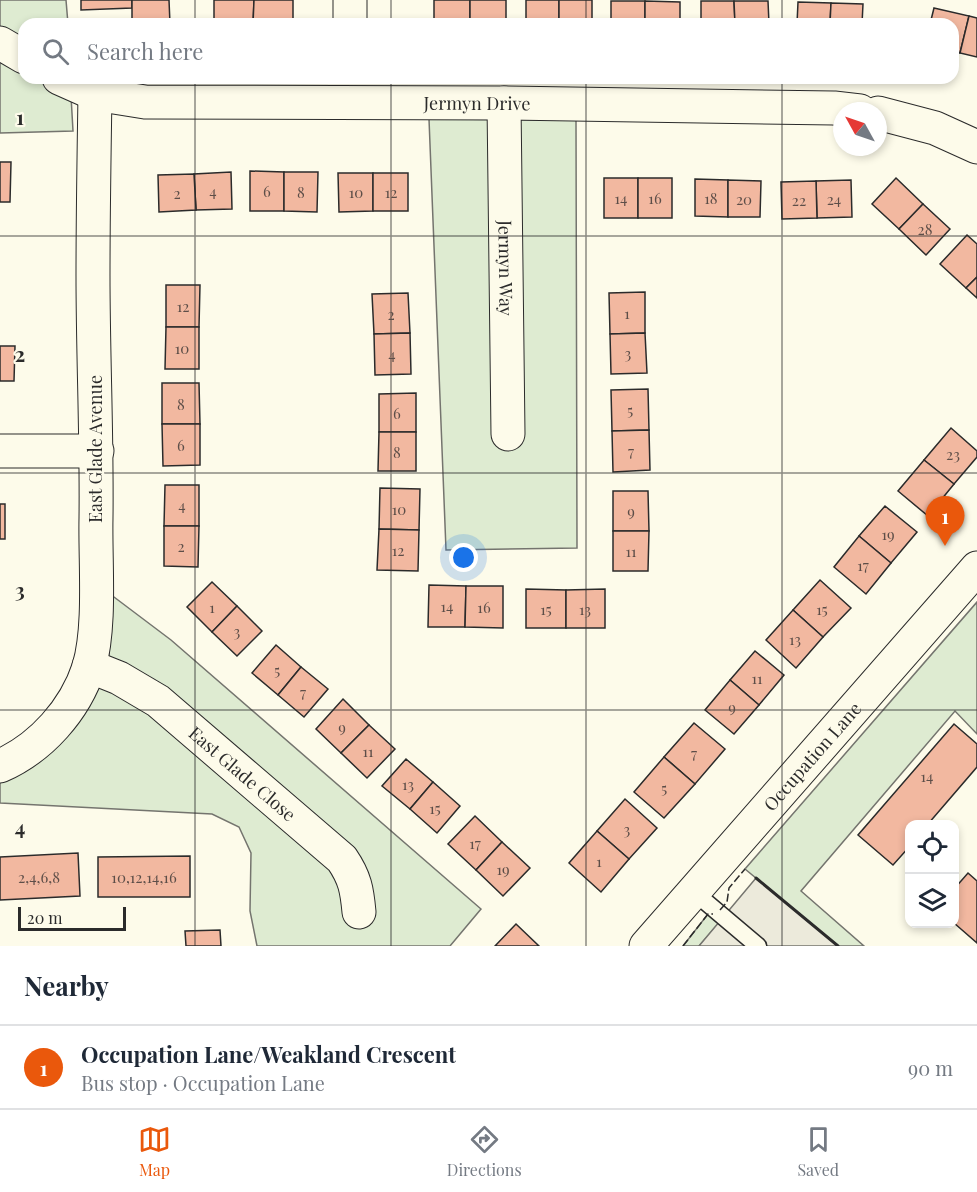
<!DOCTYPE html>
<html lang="en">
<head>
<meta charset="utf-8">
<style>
	:root { --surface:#fff; --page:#f6f6f7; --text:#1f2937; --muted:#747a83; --line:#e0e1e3; --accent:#ea580c }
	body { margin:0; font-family:"Playfair Display",serif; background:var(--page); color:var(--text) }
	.controls { position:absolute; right:18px; bottom:18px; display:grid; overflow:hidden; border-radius:12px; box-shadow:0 3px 9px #0003 }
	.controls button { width:54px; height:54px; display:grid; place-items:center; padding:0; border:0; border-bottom:2px solid var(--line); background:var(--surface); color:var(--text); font:30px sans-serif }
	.compass { position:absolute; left:833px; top:102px; width:54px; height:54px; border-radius:50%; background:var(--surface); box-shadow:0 3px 9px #0003; rotate:310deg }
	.scale { position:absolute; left:18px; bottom:15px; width:108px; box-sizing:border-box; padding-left:6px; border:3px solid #2b2b2b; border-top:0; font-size:16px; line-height:21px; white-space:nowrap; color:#2b2b2b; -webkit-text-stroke:4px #fdfbea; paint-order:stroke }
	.you { position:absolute; left:464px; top:558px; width:21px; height:21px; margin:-15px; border:4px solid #fff; border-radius:50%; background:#1a73e8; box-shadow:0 0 0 9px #1a73e833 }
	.badge { display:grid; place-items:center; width:39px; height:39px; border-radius:50%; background:var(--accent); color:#fff; font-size:20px; font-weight:700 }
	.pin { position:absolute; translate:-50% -50px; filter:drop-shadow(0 2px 3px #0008) }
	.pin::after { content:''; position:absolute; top:32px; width:21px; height:18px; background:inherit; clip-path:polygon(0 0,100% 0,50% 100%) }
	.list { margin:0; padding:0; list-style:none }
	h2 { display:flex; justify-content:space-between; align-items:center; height:78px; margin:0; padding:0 24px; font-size:26px }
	h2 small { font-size:20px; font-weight:400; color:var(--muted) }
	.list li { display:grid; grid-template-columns:39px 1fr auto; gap:18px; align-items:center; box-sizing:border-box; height:84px; padding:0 24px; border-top:2px solid var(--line) }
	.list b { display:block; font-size:22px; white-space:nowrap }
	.list p { margin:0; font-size:20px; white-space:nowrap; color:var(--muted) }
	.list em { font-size:20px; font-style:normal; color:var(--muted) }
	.icon { flex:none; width:33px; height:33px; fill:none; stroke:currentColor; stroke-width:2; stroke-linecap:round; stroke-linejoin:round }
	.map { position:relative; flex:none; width:977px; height:946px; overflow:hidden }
	.search { position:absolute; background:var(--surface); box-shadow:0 3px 9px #0003; left:18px; right:18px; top:18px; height:66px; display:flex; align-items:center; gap:15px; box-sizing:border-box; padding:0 21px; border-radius:18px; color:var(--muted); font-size:22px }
	.sheet { height:162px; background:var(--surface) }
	nav { display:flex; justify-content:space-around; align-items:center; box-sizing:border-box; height:84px; border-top:2px solid var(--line); background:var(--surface); font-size:16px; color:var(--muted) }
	nav a { display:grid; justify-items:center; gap:3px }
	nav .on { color:var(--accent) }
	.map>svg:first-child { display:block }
	.green { fill:#deebd1; stroke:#74746e; stroke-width:1.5 }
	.parking { fill:#eceadb; stroke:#74746e; stroke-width:1.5 }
	.building { fill:#f2b8a0; stroke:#2b2b2b; stroke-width:1.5 }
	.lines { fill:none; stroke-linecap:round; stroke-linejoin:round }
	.lane-casing { stroke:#2b2b2b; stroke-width:19 }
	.street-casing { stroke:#2b2b2b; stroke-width:35 }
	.secondary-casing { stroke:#2b2b2b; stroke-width:35 }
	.lane { stroke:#fdfbea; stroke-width:16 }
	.street { stroke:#fdfbea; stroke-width:33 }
	.secondary { stroke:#fdfbea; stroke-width:33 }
	.fence { stroke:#2b2b2b; stroke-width:1.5; stroke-dasharray:8 3; stroke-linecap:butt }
	.wall { stroke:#2b2b2b; stroke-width:3 }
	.grid { fill:none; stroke:#2b2b2b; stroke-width:1.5; stroke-opacity:0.55 }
	.labels { text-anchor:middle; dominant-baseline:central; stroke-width:4.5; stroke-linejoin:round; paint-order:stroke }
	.number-label { font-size:15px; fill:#5d4e48 }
	.street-label { font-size:18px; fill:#2b2b2b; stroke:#fdfbea }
	.grid-label { font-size:20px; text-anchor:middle; font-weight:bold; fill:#2b2b2b; stroke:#fdfbea; stroke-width:4.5; stroke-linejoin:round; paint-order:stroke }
</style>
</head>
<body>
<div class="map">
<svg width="977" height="946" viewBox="0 0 977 946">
	<rect width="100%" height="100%" fill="#fdfbea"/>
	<g class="green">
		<path d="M0,0h66l2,24h-44v54h46l3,53 -73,2z"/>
		<path d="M429,119l147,1 1,428 -131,2z"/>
		<path d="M110,594l61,46 310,269 -31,37h-193l-7,-35 1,-58 -12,-26 -27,-13 -212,-11v-22l88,-76 21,-51z"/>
		<path d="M977,602v132l-22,-23 -154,180 63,55h-26l-93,-77z"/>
		<path d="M708,914l11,9 -20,23h-16z"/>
	</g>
	<path class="parking" d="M756,878l82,68h-139z"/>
	<g class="building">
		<path d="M81,0h51v8l-51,2z"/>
		<path d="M132,0h37l1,24h-38z"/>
		<path d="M214,0h40l-1,24h-39z"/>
		<path d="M254,0h39v24h-40z"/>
		<rect x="434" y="0" width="36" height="24"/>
		<rect x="470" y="0" width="36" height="24"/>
		<rect x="526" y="0" width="33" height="24"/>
		<rect x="559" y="0" width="33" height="24"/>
		<rect x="611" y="1" width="34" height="23"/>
		<path d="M645,1l35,1v22h-35z"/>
		<path d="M701,1h33l1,23h-34z"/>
		<path d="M734,1h34l1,23h-34z"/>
		<path d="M798,2l33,1 -1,21h-33z"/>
		<path d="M831,3l32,1 -1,20h-32z"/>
		<path d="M934,8l35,8 -9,37 -7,-2v-27h-23z"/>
		<path d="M969,16l8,2v39l-17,-4z"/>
		<path d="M0,162h11l-1,40h-10z"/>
		<path d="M250,171l34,1v39h-34z"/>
		<path d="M231,172l1,37 -36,1 -2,-36z"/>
		<path d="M284,172h34l-1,40 -33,-1z"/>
		<path d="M338,173h35v38l-34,1z"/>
		<rect x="373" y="173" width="35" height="38"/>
		<path d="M194,174l2,36 -37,2 -1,-37z"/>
		<rect x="604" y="178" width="34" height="40"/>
		<rect x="638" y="178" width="34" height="40"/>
		<path d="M896,178l27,26 -24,25 -27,-25z"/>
		<path d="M695,179l33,1v37l-33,-1z"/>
		<path d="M728,180l33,1 -1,36h-32z"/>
		<path d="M851,180l1,37 -35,1 -1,-37z"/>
		<path d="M816,181l1,37 -35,1 -1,-37z"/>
		<path d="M923,204l27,25 -24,26 -27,-26z"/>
		<path d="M967,235l10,9v33l-11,11 -26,-24z"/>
		<path d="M977,277v21l-11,-10z"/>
		<path d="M166,285h34l-1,42h-33z"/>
		<path d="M645,292v41l-35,1 -1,-41z"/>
		<path d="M408,293l2,40 -36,1 -2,-40z"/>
		<path d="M166,327h33v42h-34z"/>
		<path d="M410,333l1,41 -36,1 -1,-41z"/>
		<path d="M645,333l2,40 -36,1 -1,-40z"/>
		<path d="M0,346h15l-1,35h-14z"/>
		<path d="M162,383h37l1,41h-38z"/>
		<path d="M648,389l1,41 -37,1 -1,-41z"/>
		<path d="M416,393v39h-37v-38z"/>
		<path d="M162,424h38v41l-37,1z"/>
		<path d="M951,428l26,23v6l-23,27 -30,-24z"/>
		<path d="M649,430l1,40 -37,2 -1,-41z"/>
		<path d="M379,432h37v39h-38z"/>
		<path d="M924,460l30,24 -26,32 -30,-25z"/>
		<path d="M165,485h34v41h-35z"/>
		<path d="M380,488l40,1 -1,41 -40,-1z"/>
		<path d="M613,491h35l1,40h-36z"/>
		<rect x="0" y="504" width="5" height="35"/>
		<path d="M885,506l32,26 -26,31 -32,-27z"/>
		<path d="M164,526h35l-1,41 -34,-1z"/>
		<path d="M379,529l40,1 -1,41 -41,-1z"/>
		<path d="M613,531h36l-1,40h-35z"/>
		<path d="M859,536l32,27 -25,31 -32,-27z"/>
		<path d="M820,580l31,28 -28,29 -30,-27z"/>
		<path d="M212,582l25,24 -25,26 -25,-25z"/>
		<path d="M429,585l37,1 -1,41h-37z"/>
		<path d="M466,586h37v42l-38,-1z"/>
		<path d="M526,589l40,1v38h-40z"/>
		<path d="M605,589v39h-39v-38z"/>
		<path d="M237,606l25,25 -25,25 -25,-24z"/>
		<path d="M793,610l30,27 -27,31 -30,-28z"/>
		<path d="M276,645l25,22 -23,28 -26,-22z"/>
		<path d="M755,651l29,24 -25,30 -29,-25z"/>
		<path d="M301,667l27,22 -24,28 -26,-22z"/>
		<path d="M730,680l29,25 -25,29 -29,-24z"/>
		<path d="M343,699l26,26 -28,28 -25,-24z"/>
		<path d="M694,723l31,26 -30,35 -31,-27z"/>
		<path d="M954,724l23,20v23l-49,57h-18v22l-17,19 -35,-30z"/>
		<path d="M369,725l26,24 -28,29 -26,-25z"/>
		<path d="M664,757l31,27 -31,34 -30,-26z"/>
		<path d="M406,759l27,23 -23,27 -28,-23z"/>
		<path d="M433,782l27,24 -23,27 -27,-24z"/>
		<path d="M625,799l32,29 -28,31 -32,-28z"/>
		<path d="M475,816l27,26 -26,28 -28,-26z"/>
		<path d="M597,831l32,28 -28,33 -32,-29z"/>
		<path d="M502,842l28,26 -27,28 -27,-26z"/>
		<path d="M78,853l2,43 -80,4v-43z"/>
		<path d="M190,856v41h-92v-40z"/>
		<path d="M968,873l9,8v62l-23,-20v-34z"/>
		<path d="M516,924l23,22h-44z"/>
		<path d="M220,930l1,16h-35l-1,-15z"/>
	</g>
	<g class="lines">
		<g class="lane-casing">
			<path id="lane" d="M694,892l64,54"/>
		</g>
		<g class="street-casing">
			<g id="street">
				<path d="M350,24v-24"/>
				<path d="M0,43l24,14"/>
				<path id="s1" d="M59,78l36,16 50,8 359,1 330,5 26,3"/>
				<path id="s2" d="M504,103l4,331"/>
				<path d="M878,113l57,15 42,19"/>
				<path d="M0,451h97"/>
				<path id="s3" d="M89,666l30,12 39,23 184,158c13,19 15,31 17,53"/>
				<path d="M0,766c41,-18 75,-56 89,-99 12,-41 6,-105 7,-149 1,-81 -3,-161 -3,-242 0,-60 1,-121 2,-182"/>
			</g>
		</g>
		<g class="secondary-casing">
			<g id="secondary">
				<path id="s4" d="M646,946l331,-378"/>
			</g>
		</g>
		<use href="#lane" class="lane"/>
		<use href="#street" class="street"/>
		<use href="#secondary" class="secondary"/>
		<g class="fence">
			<path d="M720,910l7,-8 2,-14 16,-19"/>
			<path d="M683,946l25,-32h5"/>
		</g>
		<path class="wall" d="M756,878l82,68"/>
	</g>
	<path class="grid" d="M195,0v24M391,0v24M586,0v24M782,0v24M195,78v868M391,78v868M586,78v868M782,78v868M0,236h977M0,473h977M0,710h977"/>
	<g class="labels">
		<g class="number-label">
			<text x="213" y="191">4</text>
			<text x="267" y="191">6</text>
			<text x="301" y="192">8</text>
			<text x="356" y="192">10</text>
			<text x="391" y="192">12</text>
			<text x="177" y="193">2</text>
			<text x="621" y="198">14</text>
			<text x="655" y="198">16</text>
			<text x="711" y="198">18</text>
			<text x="744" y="199">20</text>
			<text x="834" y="199">24</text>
			<text x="799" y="200">22</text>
			<text x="925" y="229">28</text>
			<text x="183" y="306">12</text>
			<text x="627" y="313">1</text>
			<text x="391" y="314">2</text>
			<text x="182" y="348">10</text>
			<text x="628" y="353">3</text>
			<text x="392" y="354">4</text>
			<text x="181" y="404">8</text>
			<text x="630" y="410">5</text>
			<text x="397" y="413">6</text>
			<text x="181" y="445">6</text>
			<text x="631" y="451">7</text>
			<text x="397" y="452">8</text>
			<text x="953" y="454">23</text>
			<text x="182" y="505">4</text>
			<text x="399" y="509">10</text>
			<text x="631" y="511">9</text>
			<text x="888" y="534">19</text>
			<text x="181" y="546">2</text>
			<text x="398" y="550">12</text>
			<text x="631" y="551">11</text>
			<text x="863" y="565">17</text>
			<text x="447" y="606">14</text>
			<text x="212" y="607">1</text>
			<text x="484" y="607">16</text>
			<text x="546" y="609">15</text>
			<text x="585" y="609">13</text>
			<text x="822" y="609">15</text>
			<text x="237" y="631">3</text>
			<text x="795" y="639">13</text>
			<text x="277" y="670">5</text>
			<text x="757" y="678">11</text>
			<text x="303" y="692">7</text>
			<text x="732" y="707">9</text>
			<text x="342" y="727">9</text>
			<text x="368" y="751">11</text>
			<text x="694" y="753">7</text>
			<text x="927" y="776">14</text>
			<text x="408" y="784">13</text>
			<text x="664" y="788">5</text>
			<text x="435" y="808">15</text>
			<text x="627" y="829">3</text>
			<text x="475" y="843">17</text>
			<text x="599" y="861">1</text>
			<text x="503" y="869">19</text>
			<text x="39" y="877">2,4,6,8</text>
			<text x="144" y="877">10,12,14,16</text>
		</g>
		<g class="street-label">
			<text stroke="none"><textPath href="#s1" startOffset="422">Jermyn Drive</textPath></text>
			<text stroke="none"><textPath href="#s2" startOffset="165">Jermyn Way</textPath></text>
			<text transform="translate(95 449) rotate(-90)">East Glade Avenue</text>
			<text stroke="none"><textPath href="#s4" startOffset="252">Occupation Lane</textPath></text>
			<text stroke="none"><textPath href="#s3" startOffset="189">East Glade Close</textPath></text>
		</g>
	</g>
	<g class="grid-label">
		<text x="20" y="125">1</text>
		<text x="20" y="362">2</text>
		<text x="20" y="598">3</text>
		<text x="20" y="835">4</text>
	</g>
</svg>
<div class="controls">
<button><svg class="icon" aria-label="locate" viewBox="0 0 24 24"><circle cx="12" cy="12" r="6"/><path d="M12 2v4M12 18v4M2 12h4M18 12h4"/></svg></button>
<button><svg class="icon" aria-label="layers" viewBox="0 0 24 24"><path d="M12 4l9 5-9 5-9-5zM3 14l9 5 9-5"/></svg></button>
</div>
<svg class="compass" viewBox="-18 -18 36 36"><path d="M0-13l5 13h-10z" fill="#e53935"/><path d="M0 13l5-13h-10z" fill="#747a83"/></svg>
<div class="scale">20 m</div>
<div class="you"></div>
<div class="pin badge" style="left:945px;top:546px">1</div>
<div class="search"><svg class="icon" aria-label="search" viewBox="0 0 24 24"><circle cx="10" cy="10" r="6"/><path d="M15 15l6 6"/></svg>Search here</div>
</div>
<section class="sheet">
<h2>Nearby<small></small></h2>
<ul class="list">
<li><span class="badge">1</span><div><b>Occupation Lane/Weakland Crescent</b><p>Bus stop · Occupation Lane</p></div><em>90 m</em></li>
</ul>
</section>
<nav>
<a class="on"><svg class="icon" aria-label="map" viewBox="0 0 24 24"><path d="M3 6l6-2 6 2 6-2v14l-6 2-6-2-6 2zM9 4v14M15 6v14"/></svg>Map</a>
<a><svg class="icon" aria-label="directions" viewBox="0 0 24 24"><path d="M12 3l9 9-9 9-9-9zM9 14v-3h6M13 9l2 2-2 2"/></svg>Directions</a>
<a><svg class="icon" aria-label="saved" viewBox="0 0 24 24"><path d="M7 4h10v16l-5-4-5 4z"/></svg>Saved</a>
</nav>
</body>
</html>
